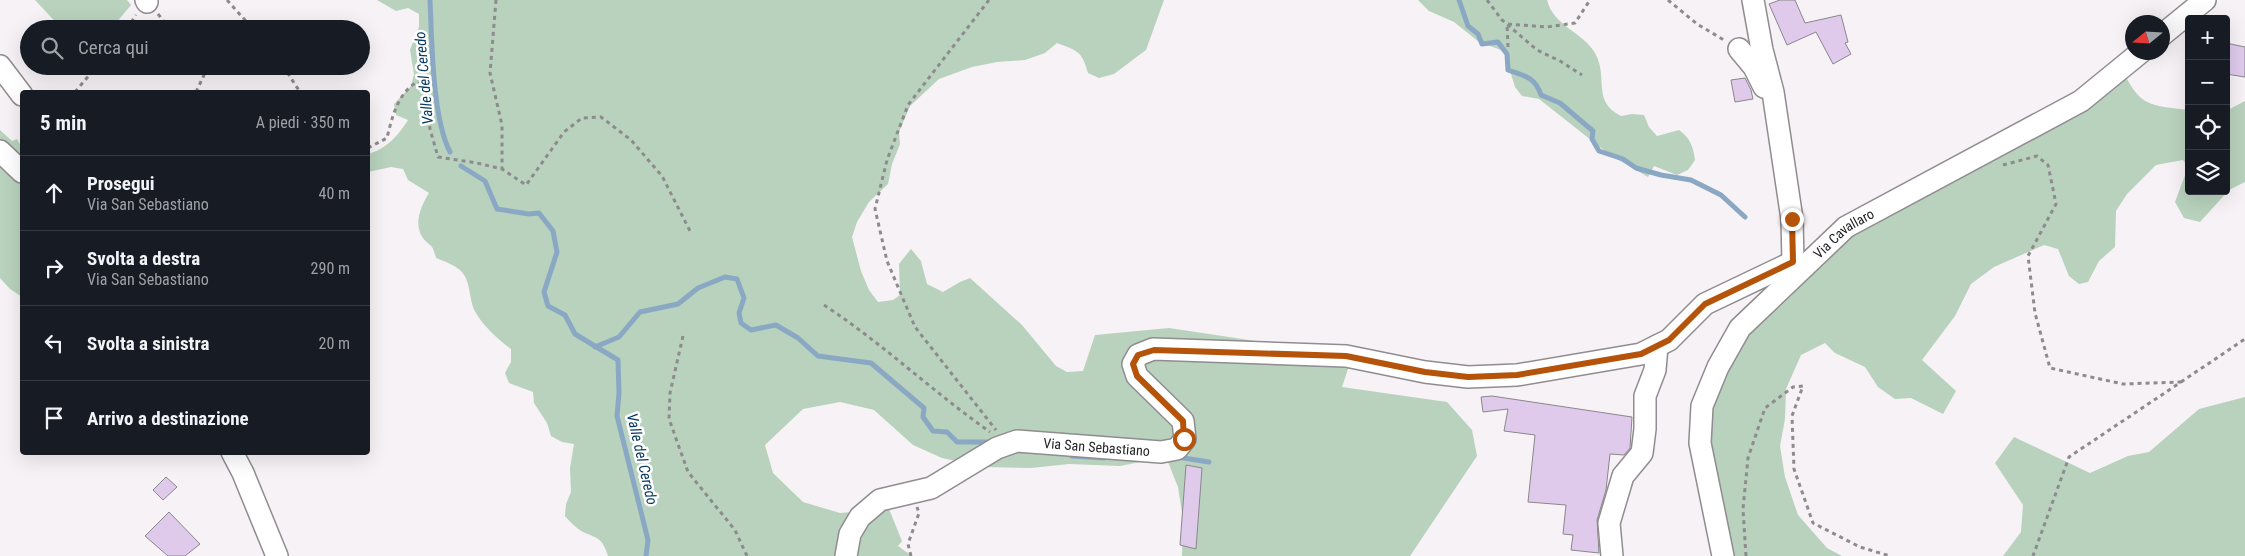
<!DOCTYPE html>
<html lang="it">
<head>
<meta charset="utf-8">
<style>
	:root { --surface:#171b24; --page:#20242c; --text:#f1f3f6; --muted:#9ea1a6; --line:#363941 }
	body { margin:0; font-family:"Roboto Condensed",sans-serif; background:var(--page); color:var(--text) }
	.controls { position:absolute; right:15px; top:15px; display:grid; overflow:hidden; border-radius:5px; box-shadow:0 5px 20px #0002 }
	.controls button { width:45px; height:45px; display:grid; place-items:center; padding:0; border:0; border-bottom:1px solid var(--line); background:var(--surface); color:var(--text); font:25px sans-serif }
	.compass { position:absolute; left:2125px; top:15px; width:45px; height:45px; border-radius:50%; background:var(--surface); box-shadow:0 5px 20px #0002; rotate:252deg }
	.stop { position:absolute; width:15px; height:15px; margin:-11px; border:4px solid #b45309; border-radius:50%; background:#fff }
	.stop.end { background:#b45309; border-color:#fff; box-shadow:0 1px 5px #0008 }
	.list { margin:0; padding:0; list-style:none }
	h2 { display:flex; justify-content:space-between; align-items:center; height:65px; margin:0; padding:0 20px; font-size:21px }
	h2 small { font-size:16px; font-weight:400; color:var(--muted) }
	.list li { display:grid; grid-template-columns:32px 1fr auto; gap:15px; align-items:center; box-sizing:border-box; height:75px; padding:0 20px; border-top:1px solid var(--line) }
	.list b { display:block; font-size:19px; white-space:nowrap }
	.list p { margin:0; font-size:16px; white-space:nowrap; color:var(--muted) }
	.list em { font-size:16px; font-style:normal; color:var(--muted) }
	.icon { flex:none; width:28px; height:28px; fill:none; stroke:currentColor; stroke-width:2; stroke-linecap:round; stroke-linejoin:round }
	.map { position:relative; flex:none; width:2245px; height:556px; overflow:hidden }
	.search { position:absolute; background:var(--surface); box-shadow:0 5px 20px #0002; left:20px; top:20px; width:350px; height:55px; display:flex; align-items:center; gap:12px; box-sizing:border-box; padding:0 18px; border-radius:28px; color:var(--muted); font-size:19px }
	.panel { position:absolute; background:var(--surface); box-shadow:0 5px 20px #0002; left:20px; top:90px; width:350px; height:365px; border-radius:5px }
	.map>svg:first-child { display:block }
	.green { fill:#b8d2bd }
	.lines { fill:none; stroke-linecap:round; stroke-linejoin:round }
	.stream { stroke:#8aa8c3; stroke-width:5 }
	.building { fill:#dfcaec; stroke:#8a878c }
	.minor-casing { stroke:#908c90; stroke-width:24 }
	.path { stroke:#8e8b8e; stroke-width:3; stroke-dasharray:4 4; stroke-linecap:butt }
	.minor { stroke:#fff; stroke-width:21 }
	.route { stroke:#b45309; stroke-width:6 }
	.labels { text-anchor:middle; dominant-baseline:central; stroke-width:5; stroke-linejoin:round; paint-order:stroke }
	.street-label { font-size:14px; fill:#252325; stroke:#fff }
	.water-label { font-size:15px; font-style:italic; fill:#093b60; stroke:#fff }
</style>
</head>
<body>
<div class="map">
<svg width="2245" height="556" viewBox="0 0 2245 556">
	<rect width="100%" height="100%" fill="#f7f2f6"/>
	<g class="green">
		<path d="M35,0h92l4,5 -20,24h-49z"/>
		<path d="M377,0h787l-18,50 -32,24 -15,4 -11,-5c-6,-22 -10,-22 -31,-30l-12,10 -20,7 -28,2 -25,5 -33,12 -29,27 -11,26 1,12 -8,20 -4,20 -19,18 -12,20 -5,15 9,34 8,19 9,12 15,-2 7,-5 -1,-31 12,-15 10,12 6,23 16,8 17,-10 10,-4 52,47 34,41 11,6 16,-1 12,-36 74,-7 100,15 85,8 -12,36 105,15 25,28 5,26 -67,100h-228l1,-37 -5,-32 -12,-30 -46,9 -51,-2 -38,4 -47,-1 -42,-9 -29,-13 -39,-35 -34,-8 -37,7 -38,36 8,28 30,29 37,11 49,-4 13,32 -4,5 14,10h-304c-6,-18 -9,-17 -25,-24 -7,-4 -13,-10 -18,-16l1,-12 5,-12 -1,-24 4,-24 -12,-2 -11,-6 -4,-13 -13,-20 -1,-11 -24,-9 -4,-10 6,-11v-13c-12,-9 -28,-23 -35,-36 -8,-13 -4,-32 -16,-43 -6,-5 -16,-9 -24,-12 -4,-16 -5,-10 -13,-20 -10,-14 -2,-32 6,-45l-21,-13 -5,-11 -12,-2 -23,5v-18c17,-4 31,-19 40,-34l-12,-5 -2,-11 17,-18 3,-12 -4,-24 9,-23v-13l-11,-6 -12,3z"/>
		<path d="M1418,0h129c7,27 35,31 48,53 14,25 -4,48 26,63l11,-2 12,1 5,12 8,9 22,-6c11,8 14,16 16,30l-7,10 -11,5 -23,-9 -6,11 -38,-22 -71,-56 -17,-3 -7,-9 -11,-36 -25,-9 -25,-20 -25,-11z"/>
		<path d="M2119,63c20,42 25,42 70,47v81h37v-80l19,-10v81l-16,8 -29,32 -16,-4 -9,-16 13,-35 -5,-7 -27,5 -29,29 -11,17 -1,36 -16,14 -11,21 -9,2 -10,-8 -11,-27 -14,-4 -50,22 -23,17 -16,32 -33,44 34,31 -13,23 -32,-16 -16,1 -17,-12 -13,-20 -30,-14 -10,-10 -24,12 -15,34 -1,30 -5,27 5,31 13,38 29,33 15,8h-129l-11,-99 22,-101 132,-139 176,-90z"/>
		<path d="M0,130l12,11 5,-2 5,9v149l-12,-8 -10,-11z"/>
		<path d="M2245,397v159h-242l18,-24 2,-27 -28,-42 19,-26 76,36 38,-17 21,-4 50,-43z"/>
	</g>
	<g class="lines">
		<g class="stream">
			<path d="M430,0c2,41 2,117 20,152"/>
			<path d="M1459,0l9,26 10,8 4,10 16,-2 9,12 1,16c17,6 27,7 33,25l19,8 33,28 -1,8 7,12 24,8 13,9 25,7 30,5 30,15 24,22"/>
			<path d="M461,166l24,15 12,28 32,5 10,-1 14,18 4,21 -13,40 4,14 17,9 10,19 43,26 1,33 -2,23 31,124 -2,16"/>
			<path d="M595,347l24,-10 21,-25 38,-8 20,-16 27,-11 12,2 7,19 -5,15 2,10 10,7 25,-5 22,13 20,18 53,7 53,45 -1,9 10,14 14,1 10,10h34"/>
			<path d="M1072,456l32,2"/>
			<path d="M1177,457l32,5"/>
		</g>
	</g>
	<g class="building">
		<path d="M1780,0h15l10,23 36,-8 7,27 -3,1 6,11 -18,10 -17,-32 -29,13 -18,-41z"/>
		<path d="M2226,43l19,4v30l-19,-3z"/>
		<path d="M1745,78l6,12 2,9 -18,3 -4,-22z"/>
		<path d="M1492,396l140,21 -2,31 -6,7 -14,-1 -4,36 -9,30 2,33 -28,-3 2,-15 -10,-1 3,-29 -38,-3 7,-67 -31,-4 4,-22 -25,3 -2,-15z"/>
		<path d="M1186,465l16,3 -6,81 -16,-4z"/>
		<path d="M166,477l11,10 -14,13 -10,-10z"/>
		<path d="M169,512l31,32 -15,12h-17l-23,-20z"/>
	</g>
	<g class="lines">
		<g class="minor-casing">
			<g id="minor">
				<path d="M146,0l1,2"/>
				<path d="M1753,0l9,50 11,42 19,127 1,43"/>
				<path d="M2162,35l43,-35"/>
				<path d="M1739,49l15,18 10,20"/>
				<path d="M0,66l22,29"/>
				<path d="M0,151l22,21"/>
				<path d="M232,452l11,21 34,83"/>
				<path id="s1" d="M846,556l4,-22 10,-17 20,-17 51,-12 66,-40 20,-7 144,11 16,-3 8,-10 -2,-18 -46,-45 -4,-12 5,-9 15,-6 193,7 79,16 43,5 49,-2 124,-21 28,-14 36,-36 88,-42 12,4"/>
				<path d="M1612,556l-3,-33 14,-47 19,-23 3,-24v-33l10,-26 2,-24"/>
				<path id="s2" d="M1723,556l-23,-113 2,-37 16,-39 22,-39 106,-101 235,-126 60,-49"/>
			</g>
		</g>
		<g class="path">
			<path d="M227,0l26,29"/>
			<path d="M496,0l-6,73 12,52v44"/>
			<path d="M989,0l-81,105 -21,55 -12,49 12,52 28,66 81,103"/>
			<path d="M1487,0l15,20 35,30 23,11 22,14"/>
			<path d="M1668,0l29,24 27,16"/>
			<path d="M158,14l12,15"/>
			<path d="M127,29l9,-14"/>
			<path d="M1508,47l-1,-23 40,3 28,-4 15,-23"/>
			<path d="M283,66l17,26"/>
			<path d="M75,92l22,-26"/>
			<path d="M196,92l8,-17 -6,-9"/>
			<path d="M368,148l19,-10c5,-21 11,-45 30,-56l8,4 5,43 8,28 39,6 25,6 24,16 38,-53 18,-14 19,-1 30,23 31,36 28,55"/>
			<path d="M2003,165l34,-9 11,9 8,39 -28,52 7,57 15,55 73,16 58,-2 -112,75 -36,99"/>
			<path d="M824,305c58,38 109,87 166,127"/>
			<path d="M683,336l-13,57 -1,26 19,53 47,58 12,26"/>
			<path d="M2181,382l64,-43"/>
			<path d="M911,556l-3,-12 11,-31 -2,-6"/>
			<path d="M1746,556l-3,-47 5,-51 17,-50 28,-21 10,-1 -11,30 2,53 19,54 47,24 30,9"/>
		</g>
		<use href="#minor" class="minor"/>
	</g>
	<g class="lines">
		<path class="route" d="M1184,439l-1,-18 -46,-45 -4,-12 5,-9 16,-5 192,6 79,16 43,5 49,-2 124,-21 28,-14 36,-36 88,-42 -1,-43"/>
	</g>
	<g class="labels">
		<g class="street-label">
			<text stroke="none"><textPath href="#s2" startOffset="380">Via Cavallaro</textPath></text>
			<text stroke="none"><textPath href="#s1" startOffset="299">Via San Sebastiano</textPath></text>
		</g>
		<g class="water-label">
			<text transform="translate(424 78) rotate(-95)">Valle del Ceredo</text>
			<text transform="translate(642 459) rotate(77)">Valle del Ceredo</text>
		</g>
	</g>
</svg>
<div class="controls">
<button>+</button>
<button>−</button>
<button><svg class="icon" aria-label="locate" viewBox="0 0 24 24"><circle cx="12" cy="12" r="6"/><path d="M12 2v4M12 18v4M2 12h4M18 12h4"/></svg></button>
<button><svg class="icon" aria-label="layers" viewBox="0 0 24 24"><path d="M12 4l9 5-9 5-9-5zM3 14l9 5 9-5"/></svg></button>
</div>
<svg class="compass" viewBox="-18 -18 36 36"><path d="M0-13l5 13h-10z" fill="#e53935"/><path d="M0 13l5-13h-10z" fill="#9ea1a6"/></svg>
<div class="stop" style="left:1184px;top:439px"></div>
<div class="stop end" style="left:1792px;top:219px"></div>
<div class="search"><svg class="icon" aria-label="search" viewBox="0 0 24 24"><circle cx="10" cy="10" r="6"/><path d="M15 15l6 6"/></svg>Cerca qui</div>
<section class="panel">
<h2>5 min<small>A piedi · 350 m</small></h2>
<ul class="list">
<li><svg class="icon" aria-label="ahead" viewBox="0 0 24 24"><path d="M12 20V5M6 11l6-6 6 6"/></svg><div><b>Prosegui</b><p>Via San Sebastiano</p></div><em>40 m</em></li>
<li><svg class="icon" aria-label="right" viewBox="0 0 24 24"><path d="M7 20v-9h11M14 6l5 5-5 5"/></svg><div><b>Svolta a destra</b><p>Via San Sebastiano</p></div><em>290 m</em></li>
<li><svg class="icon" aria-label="left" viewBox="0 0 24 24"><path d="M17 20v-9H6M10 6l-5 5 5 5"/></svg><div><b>Svolta a sinistra</b></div><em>20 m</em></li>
<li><svg class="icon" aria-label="arrive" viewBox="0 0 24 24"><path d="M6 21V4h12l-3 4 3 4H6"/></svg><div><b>Arrivo a destinazione</b></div></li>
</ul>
</section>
</div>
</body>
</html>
